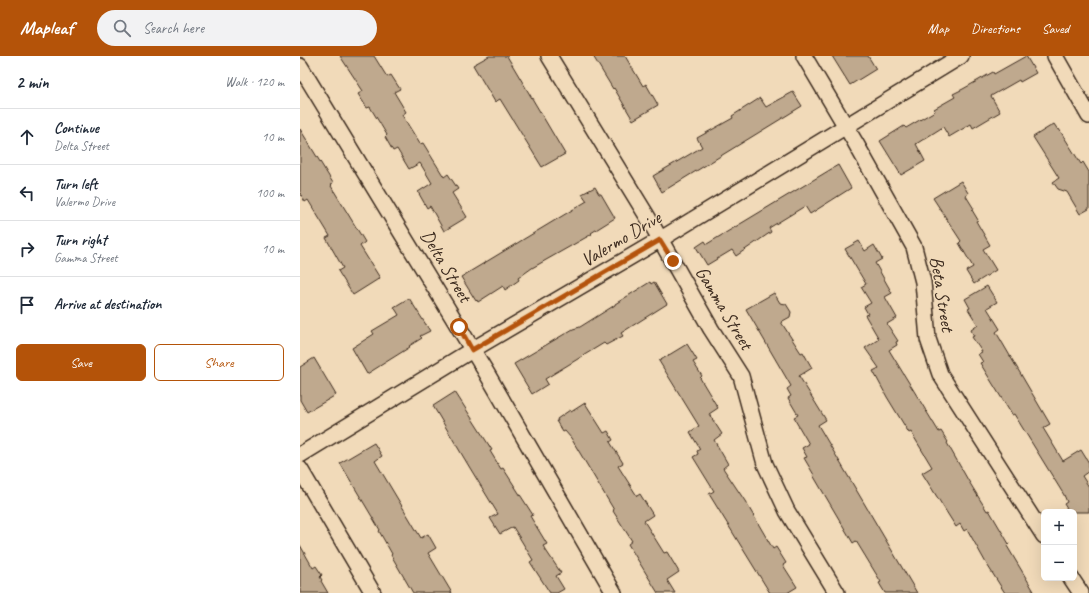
<!DOCTYPE html>
<html lang="en">
<head>
<meta charset="utf-8">
<style>
	:root { --surface:#fff; --page:#f2f2f3; --text:#1f2937; --muted:#747a83; --line:#e0e1e3; --accent:#b45309 }
	body { margin:0; font-family:Caveat,sans-serif; background:var(--page); color:var(--text) }
	.controls { position:absolute; right:12px; bottom:12px; display:grid; overflow:hidden; border-radius:6px; box-shadow:0 4px 16px #0002 }
	.controls button { width:36px; height:36px; display:grid; place-items:center; padding:0; border:0; border-bottom:1px solid var(--line); background:var(--surface); color:var(--text); font:20px sans-serif }
	.stop { position:absolute; width:12px; height:12px; margin:-9px; border:3px solid #b45309; border-radius:50%; background:#fff }
	.stop.end { background:#b45309; border-color:#fff; box-shadow:0 1px 4px #0008 }
	.list { margin:0; padding:0; list-style:none }
	h2 { display:flex; justify-content:space-between; align-items:center; height:52px; margin:0; padding:0 16px; font-size:17px }
	h2 small { font-size:13px; font-weight:400; color:var(--muted) }
	.list li { display:grid; grid-template-columns:26px 1fr auto; gap:12px; align-items:center; box-sizing:border-box; height:56px; padding:0 16px; border-top:1px solid var(--line) }
	.list b { display:block; font-size:15px; white-space:nowrap }
	.list p { margin:0; font-size:13px; white-space:nowrap; color:var(--muted) }
	.list em { font-size:13px; font-style:normal; color:var(--muted) }
	.actions { display:flex; gap:8px; padding:12px 16px }
	.actions a { flex:1; padding:9px 0; border:1px solid var(--accent); border-radius:6px; text-align:center; font-size:14px; color:var(--accent) }
	.actions .main { background:var(--accent); color:#fff }
	.icon { flex:none; width:22px; height:22px; fill:none; stroke:currentColor; stroke-width:2; stroke-linecap:round; stroke-linejoin:round }
	.map { position:relative; flex:none; width:789px; height:537px; overflow:hidden }
	header { display:flex; align-items:center; gap:24px; box-sizing:border-box; height:56px; padding:0 20px; background:var(--accent); color:#fff }
	header strong { font-size:19px }
	nav { display:flex; gap:22px; margin-inline-start:auto; font-size:14px }
	.search { width:280px; height:36px; background:var(--page); display:flex; align-items:center; gap:10px; box-sizing:border-box; padding:0 14px; border-radius:22px; color:var(--muted); font-size:15px }
	main { display:flex }
	aside { flex:1; background:var(--surface) }
	.map>svg:first-child { display:block }
	.building { fill:#bfa98e; stroke:#3b2a1e }
	.lines { fill:none; stroke-linecap:round; stroke-linejoin:round }
	.minor-casing { stroke:#3b2a1e; stroke-width:18 }
	.minor { stroke:#f1dab9; stroke-width:15 }
	.route { stroke:#b45309; stroke-width:5 }
	.labels { text-anchor:middle; dominant-baseline:central; stroke-width:3; stroke-linejoin:round; paint-order:stroke }
	.street-label { font-size:19px; fill:#3b2a1e; stroke:#f1dab9 }
</style>
</head>
<body>
<header>
<strong>Mapleaf</strong>
<div class="search"><svg class="icon" aria-label="search" viewBox="0 0 24 24"><circle cx="10" cy="10" r="6"/><path d="M15 15l6 6"/></svg>Search here</div>
<nav><a>Map</a><a>Directions</a><a>Saved</a></nav>
</header>
<main>
<aside>
<h2>2 min<small>Walk · 120 m</small></h2>
<ul class="list">
<li><svg class="icon" aria-label="ahead" viewBox="0 0 24 24"><path d="M12 20V5M6 11l6-6 6 6"/></svg><div><b>Continue</b><p>Delta Street</p></div><em>10 m</em></li>
<li><svg class="icon" aria-label="left" viewBox="0 0 24 24"><path d="M17 20v-9H6M10 6l-5 5 5 5"/></svg><div><b>Turn left</b><p>Valermo Drive</p></div><em>100 m</em></li>
<li><svg class="icon" aria-label="right" viewBox="0 0 24 24"><path d="M7 20v-9h11M14 6l5 5-5 5"/></svg><div><b>Turn right</b><p>Gamma Street</p></div><em>10 m</em></li>
<li><svg class="icon" aria-label="arrive" viewBox="0 0 24 24"><path d="M6 21V4h12l-3 4 3 4H6"/></svg><div><b>Arrive at destination</b></div></li>
</ul>
<div class="actions"><a class="main">Save</a><a>Share</a></div>
</aside>
<div class="map">
<svg width="789" height="537" viewBox="0 0 789 537">
	<rect width="100%" height="100%" fill="#f1dab9"/>
	<filter id="ink" filterUnits="userSpaceOnUse"><feTurbulence type="fractalNoise" baseFrequency=".025" numOctaves="2"/><feDisplacementMap in="SourceGraphic" scale="8" xChannelSelector="R" yChannelSelector="G"/><feConvolveMatrix kernelMatrix="1 2 1 2 8 2 1 2 1" color-interpolation-filters="sRGB"/></filter>
	<g filter="url(#ink)">
		<g class="building">
			<path d="M40,0h34l13,21 4,-2 9,14 -6,3 12,20 -4,3 18,29 3,-1 21,34 4,-3 10,15 -6,4 15,24 -23,14 -14,-25 -3,2 -9,-16 14,-9 -12,-20 -11,6 -12,-20 -4,2 -8,-14 2,-2 -17,-28 -3,1 -9,-14 5,-3z"/>
			<path d="M189,0h18l58,98 -23,13 -42,-68 -5,3 -22,-37z"/>
			<path d="M293,0h32l18,30 3,-2 12,21 -25,15 -19,-32 -1,1z"/>
			<path d="M532,0h36l8,13 -26,16z"/>
			<path d="M726,0l10,17 -16,9 -1,-2 -28,16 9,16 -27,16 -2,-4 -22,13 -6,-10 -27,17 9,17 -24,14 -21,-34 24,-15 2,2 29,-17 -1,-2 21,-12 -2,-3 10,-5 30,-17 1,2z"/>
			<path d="M493,36l9,14 -140,86 -9,-16 49,-29 -5,-9 36,-20 -1,-2 28,-18 6,9z"/>
			<path d="M754,68l4,6 1,-1 22,35 2,-2 6,10v37l-9,5 -13,-22 -9,-3 -5,-7 6,-4 -26,-41z"/>
			<path d="M0,73l33,54 -2,1 1,1 -1,1 34,56 -5,4 20,32 -27,17 -15,-24 5,-3 -17,-30 4,-2 -22,-36 -3,2 -5,-9z"/>
			<path d="M538,109l13,23 -41,26 -5,-8 -36,22 2,4 -35,24 -4,-6 -25,15 -11,-18 9,-6 2,3z"/>
			<path d="M661,125l7,12 -2,3 8,13 -2,1 6,10 -2,1 14,24 -7,4 13,21 -22,14 -8,-13 7,-4 -14,-24 2,-2 -28,-43z"/>
			<path d="M295,131l4,7h2l14,24 -24,15 1,1 -60,34 -14,10 1,2 -14,10 -2,-4 -25,16 -1,-2 -1,1 -15,-24 126,-76 -5,-7z"/>
			<path d="M559,185l6,10 9,-6 8,14 -7,4 17,30 -7,4 12,21 -10,6 11,17 -2,1 1,3 -8,5 50,82 2,-1 7,11 -1,1 21,37 19,31 2,-1 20,34 -2,2 28,47h-30l-19,-30 -19,-34 -3,2 -4,-7 -4,3 -34,-54 10,-6 -21,-35 -2,1 -22,-36 -14,-26 6,-3 -14,-20 14,-9 -14,-24 3,-1 -4,-7 7,-4 -10,-16 5,-3 -21,-35z"/>
			<path d="M350,226l1,2 3,-2 13,22 -46,29 2,3 -17,9 -2,-2 -59,36 3,5 -16,10 -18,-30 59,-35 7,-2 35,-22v-1z"/>
			<path d="M687,230l10,16 -10,6 13,21 -4,3 54,92 -7,4 20,33 18,-11 8,13v8l-7,5 7,11v25h-20l-5,-8 3,-2 -3,-7 -50,-81 -2,1 -32,-52 3,-1 -5,-8 4,-2 -10,-15 2,-1 -3,-6 7,-5 -10,-16 2,-1 -5,-9z"/>
			<path d="M474,237l6,10 6,1 5,8 -1,5 -9,5 20,31 2,-1 9,16 -13,8 27,44 -8,5 99,168h-32l-6,-10 2,-1 -25,-41 -3,2 -40,-68h1l-10,-17 3,-1 -5,-9 7,-4 -14,-24h1l-2,-3 4,-2 -10,-17 3,-2 -4,-7 4,-3 -45,-77z"/>
			<path d="M109,242l21,33 -10,5 2,2 -13,8 1,1 -43,27 -15,-26 22,-14 -2,-3 27,-16 -5,-8z"/>
			<path d="M387,288l10,16 -4,2 9,14 -2,2 18,30 -9,6 13,20 -8,6 14,24 -5,4 22,33 28,48 3,-2 10,16 -3,2 14,22 -10,6h-17l-61,-99 5,-3 -21,-34 5,-3 -1,-3 3,-2 -10,-17 9,-6 -40,-65z"/>
			<path d="M14,302l22,37 -29,17 -7,-12v-33z"/>
			<path d="M155,336l37,58 -2,1 11,18 2,-1 30,47 -3,1 17,28 -4,2 18,27 -5,3 8,13 -7,4h-7l-20,-31 3,-2 -20,-33 -13,7 -10,-16 8,-4 -28,-46 -37,-62z"/>
			<path d="M285,347l19,30 4,-2 5,9 -3,2 13,21 -5,3 19,30 3,-2 13,21 -9,6 20,32 3,-1 12,20 -12,8 8,13h-17l-30,-49 4,-3 -19,-30 1,-1 -43,-72 -6,-7 -2,1 -7,-11h2l-1,-2 13,-9 1,2z"/>
			<path d="M74,387l8,13 -7,5 46,77 7,-4 8,14 -8,5 24,40h-39l-22,-38 1,-1 -13,-23 1,-1 -40,-67z"/>
			<path d="M0,489l13,23 3,-2 6,9 -2,2 2,3 -1,1 7,12h-28z"/>
		</g>
		<g class="lines">
			<g class="minor-casing">
				<g id="minor">
					<path d="M249,0l98,160 64,113 30,47 24,88 22,47 50,82"/>
					<path d="M504,0l51,86 59,105 9,35 5,57 12,35 104,162"/>
					<path d="M755,0l34,60"/>
					<path d="M0,10l186,306 128,221"/>
					<path d="M0,399l172,-105 189,-111 300,-183"/>
					<path d="M0,413l73,124"/>
					<path d="M771,522l10,15"/>
				</g>
			</g>
			<use href="#minor" class="minor"/>
		</g>
	</g>
	<g class="lines" filter="url(#ink)">
		<path class="route" d="M159,271l13,23 188,-110 13,21"/>
	</g>
	<g class="labels">
		<g class="street-label">
			<text transform="translate(321 183) rotate(-31)">Valermo Drive</text>
			<text transform="translate(146 210) rotate(59)">Delta Street</text>
			<text transform="translate(642 238) rotate(81)">Beta Street</text>
			<text transform="translate(424 252) rotate(59)">Gamma Street</text>
		</g>
	</g>
</svg>
<div class="controls">
<button>+</button>
<button>−</button>
</div>
<div class="stop" style="left:159px;top:271px"></div>
<div class="stop end" style="left:373px;top:205px"></div>
</div>
</main>
</body>
</html>
